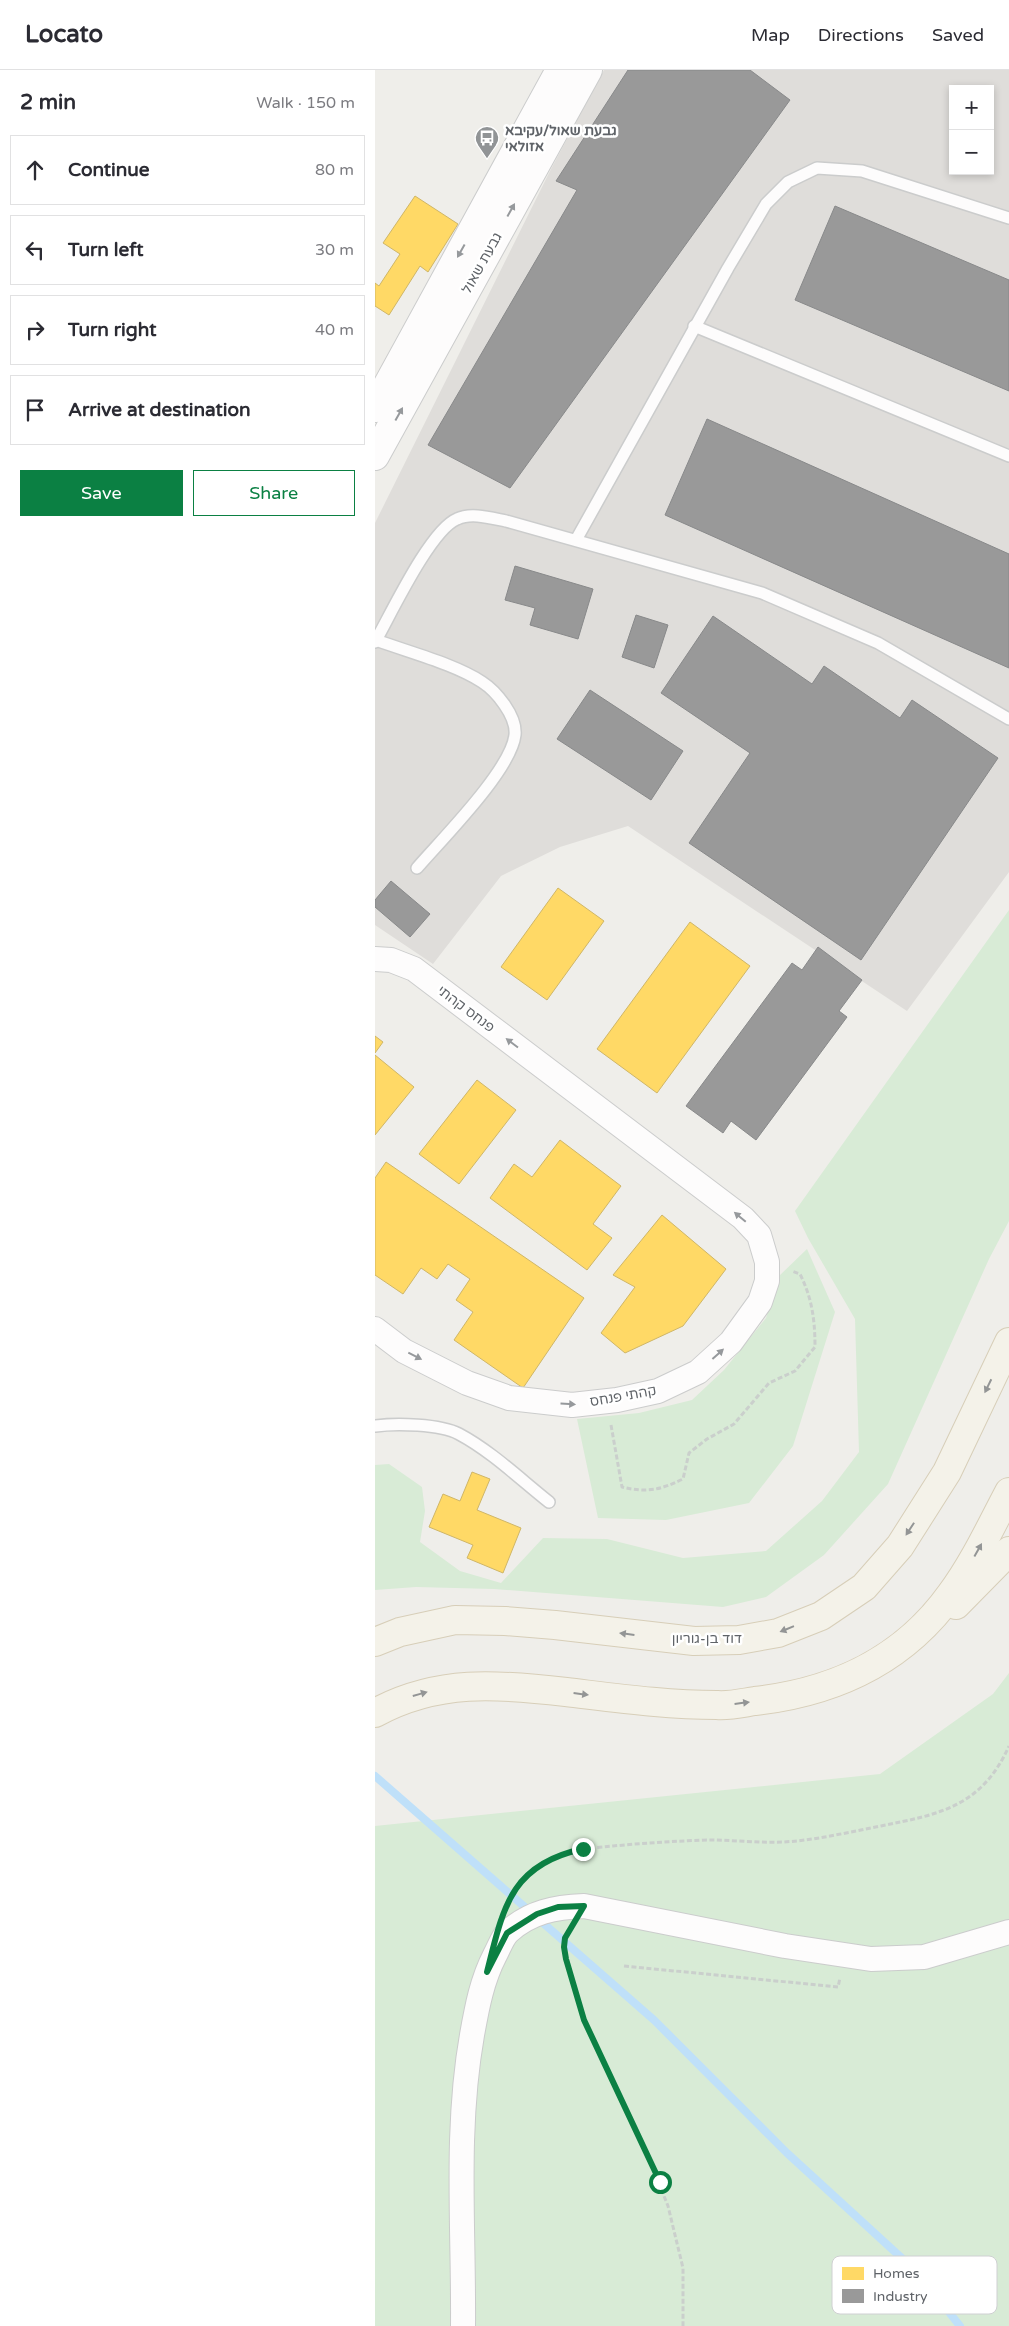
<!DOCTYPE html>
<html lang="en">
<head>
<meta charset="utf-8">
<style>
	:root { --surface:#fff; --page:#f7f7f7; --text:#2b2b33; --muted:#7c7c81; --line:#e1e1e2; --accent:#0b8043 }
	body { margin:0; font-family:"Varela Round","Noto Sans Hebrew",sans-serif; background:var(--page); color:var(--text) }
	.controls { position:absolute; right:15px; top:15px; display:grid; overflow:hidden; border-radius:0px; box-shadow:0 2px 8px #0003 }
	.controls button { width:45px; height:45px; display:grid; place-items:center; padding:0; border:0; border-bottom:1px solid var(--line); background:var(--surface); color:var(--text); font:25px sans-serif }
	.stop { position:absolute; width:15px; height:15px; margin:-11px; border:4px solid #0b8043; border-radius:50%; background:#fff }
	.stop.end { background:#0b8043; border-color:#fff; box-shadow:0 1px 5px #0008 }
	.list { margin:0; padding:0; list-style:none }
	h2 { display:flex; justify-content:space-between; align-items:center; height:65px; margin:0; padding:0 20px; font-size:21px }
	h2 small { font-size:16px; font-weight:400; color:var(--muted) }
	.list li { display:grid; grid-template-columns:32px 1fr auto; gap:15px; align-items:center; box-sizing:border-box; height:70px; margin:0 10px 10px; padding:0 10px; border:1px solid var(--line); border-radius:0px }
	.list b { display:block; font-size:19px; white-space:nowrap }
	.list em { font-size:16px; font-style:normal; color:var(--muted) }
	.actions { display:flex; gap:10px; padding:15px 20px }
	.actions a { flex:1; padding:11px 0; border:1px solid var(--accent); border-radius:0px; text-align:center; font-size:18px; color:var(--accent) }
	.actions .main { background:var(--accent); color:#fff }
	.icon { flex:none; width:28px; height:28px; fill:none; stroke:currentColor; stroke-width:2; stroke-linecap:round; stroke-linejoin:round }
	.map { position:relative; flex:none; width:634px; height:2256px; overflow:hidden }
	header { display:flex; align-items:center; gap:30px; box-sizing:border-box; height:70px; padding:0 25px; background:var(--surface); border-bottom:1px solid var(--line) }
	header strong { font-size:24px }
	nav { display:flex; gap:28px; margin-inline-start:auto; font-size:18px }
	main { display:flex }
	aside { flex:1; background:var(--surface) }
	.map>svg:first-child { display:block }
	.industrial { fill:#dfddda; fill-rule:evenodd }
	.green { fill:#d8ebd6 }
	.homes { fill:#ffd966; stroke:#cfb667 }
	.industry { fill:#999; stroke:#88898a }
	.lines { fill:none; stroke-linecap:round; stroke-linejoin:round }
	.stream { stroke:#bfe0f9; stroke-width:8 }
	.service-casing { stroke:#cbcccc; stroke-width:14 }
	.minor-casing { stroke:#cbcccc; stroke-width:26 }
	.tertiary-casing { stroke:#cbcccc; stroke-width:30 }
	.primary-casing { stroke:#d7ceb8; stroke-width:30 }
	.path { stroke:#cacfcc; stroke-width:3; stroke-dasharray:5 2.5; stroke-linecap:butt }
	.service { stroke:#fdfcfc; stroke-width:11 }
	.minor { stroke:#fdfcfc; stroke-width:24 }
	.tertiary { stroke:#fdfcfc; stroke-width:28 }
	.primary { stroke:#f4f2e9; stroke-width:28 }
	.oneway { fill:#96999c }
	.oneway2 { fill:#939595 }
	.route { stroke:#0b8043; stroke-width:6 }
	.labels { text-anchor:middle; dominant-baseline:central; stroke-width:5; stroke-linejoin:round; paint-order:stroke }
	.poi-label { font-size:14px; font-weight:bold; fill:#5f6368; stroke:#fff; text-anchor:start }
	.street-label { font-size:14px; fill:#5f6368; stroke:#fff }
	.key { fill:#fff; stroke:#cfd0d2; stroke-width:1 }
	.key-label { font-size:14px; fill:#5f6368 }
</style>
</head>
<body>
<header>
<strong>Locato</strong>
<nav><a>Map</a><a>Directions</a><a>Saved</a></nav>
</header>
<main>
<aside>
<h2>2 min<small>Walk · 150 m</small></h2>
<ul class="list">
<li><svg class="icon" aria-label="ahead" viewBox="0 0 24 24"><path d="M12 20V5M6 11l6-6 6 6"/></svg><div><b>Continue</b></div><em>80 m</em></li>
<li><svg class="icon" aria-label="left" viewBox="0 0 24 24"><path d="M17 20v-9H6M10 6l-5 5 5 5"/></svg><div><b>Turn left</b></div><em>30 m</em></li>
<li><svg class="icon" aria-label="right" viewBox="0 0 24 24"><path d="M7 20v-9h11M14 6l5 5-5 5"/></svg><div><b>Turn right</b></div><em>40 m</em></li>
<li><svg class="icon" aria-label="arrive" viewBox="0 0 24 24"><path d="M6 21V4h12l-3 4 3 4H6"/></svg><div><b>Arrive at destination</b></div></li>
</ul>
<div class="actions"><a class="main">Save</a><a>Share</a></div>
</aside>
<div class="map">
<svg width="634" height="2256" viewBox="0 0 634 2256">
	<rect width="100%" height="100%" fill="#efeeea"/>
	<path class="industrial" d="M229,0h405v802l-102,139 -279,-185 -68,21 -59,29 -68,88 -58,-39v-402l176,-354zM578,19h37v82h-37z"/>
	<g class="green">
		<path d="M634,840v311l-20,38 -101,225 -64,71 -58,42 -43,10 -229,-18 -78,-2 -41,3v-125l14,-1 33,23 3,24 -5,31 40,29 41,12 42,-45 64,1 76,19 83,-7 56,-50 37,-49 -4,-133 -47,-81 -13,-27z"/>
		<path d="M432,1179l28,63 -42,134 -44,57 -83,17 -68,-2 -21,-99 62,-6 53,-13 32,-30 42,-52 12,-41z"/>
		<path d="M634,1603v653h-634v-500l505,-52 113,-80z"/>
	</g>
	<g class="homes">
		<path d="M40,126l43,28 -30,48 -8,-6 -31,49 -14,-9v-23l4,3 21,-32 -17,-11z"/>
		<path d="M183,818l46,33 -57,79 -46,-33z"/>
		<path d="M315,852l60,44 -93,127 -60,-44z"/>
		<path d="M0,966l8,6 -8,11z"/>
		<path d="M0,985l39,32 -39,48z"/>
		<path d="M102,1010l39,30 -57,74 -40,-30z"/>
		<path d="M185,1070l61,46 -28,38 19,14 -25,32 -97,-72 24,-34 18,13z"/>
		<path d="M11,1092l198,136 -61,90 -69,-48 19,-28 -17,-12 14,-21 -22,-15 -11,15 -16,-11 -18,26 -28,-19v-97z"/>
		<path d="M287,1145l64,54 -43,57 -58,27 -24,-20 34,-46 -22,-12z"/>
		<path d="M97,1402l18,7 -13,31 44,18 -18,45 -36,-15 6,-13 -44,-18 14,-33 17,7z"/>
	</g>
	<g class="industry">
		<path d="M253,0h122l40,30 -280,388 -82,-43 149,-255 -21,-9z"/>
		<path d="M460,136l174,74v111l-214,-91z"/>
		<path d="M332,349l302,135v114l-344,-153z"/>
		<path d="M140,496l78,23 -15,50 -48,-14 5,-17 -30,-8z"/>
		<path d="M261,545l32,10 -14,43 -32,-11z"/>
		<path d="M338,546l99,68 12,-18 76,52 12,-18 86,58 -137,202 -172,-117 61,-90 -89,-60z"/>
		<path d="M215,620l93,61 -32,49 -94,-61z"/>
		<path d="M16,811l39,33 -20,23 -35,-30v-7z"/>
		<path d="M443,877l44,33 -23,31 8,6 -91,123 -25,-19 -8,12 -37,-27 106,-143 10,7z"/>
	</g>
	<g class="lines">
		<path class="stream" d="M0,1706l279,244 133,133 130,119 43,54"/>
		<g class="service-casing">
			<g id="service">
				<path d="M319,256l315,130"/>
				<path d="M201,470l152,-272 38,-64 22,-22 29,-14 45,3 147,47"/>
				<path d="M1,570c32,12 79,24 106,42 14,9 35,34 33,53 -4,35 -73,104 -98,133"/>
				<path d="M0,572c15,-26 55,-112 82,-123 14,-7 34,-1 49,2l256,72 116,50 131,76"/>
				<path d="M0,1356c21,-3 65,-2 84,8 32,17 61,45 90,68"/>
			</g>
		</g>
		<g class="minor-casing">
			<g id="minor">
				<path d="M0,889l16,1 23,9 329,249 16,17 8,27v19l-7,21 -29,40 -33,30 -40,19 -41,9 -45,5 -63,-7 -42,-15 -63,-32 -29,-22"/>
				<path d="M88,2256c1,-97 -8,-195 9,-291 5,-28 10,-55 23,-80 4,-7 7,-17 13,-23 22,-20 47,-25 76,-26l201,40 86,13 53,-2 85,-25"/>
			</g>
		</g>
		<g class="tertiary-casing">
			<g id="tertiary">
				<path d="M0,338l185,-338"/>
				<path d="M0,386l213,-386"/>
			</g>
		</g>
		<g class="primary-casing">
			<g id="primary">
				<path d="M581,1535l53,-54"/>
				<path d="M0,1572l25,-10 55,-12 50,1 50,4 139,16 45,-1 39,-7 43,-17 43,-29 36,-41 47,-74 62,-130"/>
				<path d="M0,1643c62,-34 123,-29 191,-21 51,6 101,13 151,13 13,1 25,-2 38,-4 80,-9 148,-40 196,-107 23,-31 40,-68 58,-102"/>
			</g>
		</g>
		<g class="path">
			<path d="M236,1355l11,62c25,6 38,3 61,-8l6,-26 18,-14 27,-15 35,-41 26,-12 20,-24c0,-27 -3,-49 -15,-73l-8,-3"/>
			<path d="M136,1828c10,-20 28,-36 50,-44 16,-6 35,-6 52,-8 32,-3 63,-5 95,-6 25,0 51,3 76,2 33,-2 65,-10 97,-16 60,-12 101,-20 128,-80"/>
			<path d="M193,1862l-4,15 2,12 18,61 56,117 28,69 15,62v58"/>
			<path d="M249,1896l214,21 2,-9"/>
		</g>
		<use href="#service" class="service"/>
		<use href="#minor" class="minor"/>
		<use href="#tertiary" class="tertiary"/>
		<use href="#primary" class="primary"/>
	</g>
	<defs><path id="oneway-solid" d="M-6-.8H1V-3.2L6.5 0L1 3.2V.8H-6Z" transform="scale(1.25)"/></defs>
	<g class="oneway">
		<use href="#oneway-solid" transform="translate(136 140) rotate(-61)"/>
		<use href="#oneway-solid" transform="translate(86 181) rotate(119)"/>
		<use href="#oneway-solid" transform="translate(24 344) rotate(-61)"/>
		<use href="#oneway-solid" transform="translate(137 973) rotate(-143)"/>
		<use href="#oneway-solid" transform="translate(365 1147) rotate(-140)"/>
		<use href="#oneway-solid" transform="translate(343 1284) rotate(-42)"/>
		<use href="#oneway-solid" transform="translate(40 1286) rotate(27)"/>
		<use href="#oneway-solid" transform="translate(193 1334) rotate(3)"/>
	</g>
	<g class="oneway2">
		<use href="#oneway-solid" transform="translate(613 1316) rotate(116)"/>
		<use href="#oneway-solid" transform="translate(535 1459) rotate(123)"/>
		<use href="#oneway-solid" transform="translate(603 1480) rotate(-61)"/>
		<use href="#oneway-solid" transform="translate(412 1559) rotate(158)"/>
		<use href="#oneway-solid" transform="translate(252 1564) rotate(-173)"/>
		<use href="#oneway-solid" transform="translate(45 1624) rotate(-16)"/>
		<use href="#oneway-solid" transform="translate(206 1624) rotate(7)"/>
		<use href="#oneway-solid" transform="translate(367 1633) rotate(-7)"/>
	</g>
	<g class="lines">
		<path class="route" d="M208,1779c-73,15 -80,60 -96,123l20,-39 30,-19 21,-7 26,-1 -19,32 -1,9 2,12 18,61 76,162"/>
	</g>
	<defs>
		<g id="bus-pin" transform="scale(1.25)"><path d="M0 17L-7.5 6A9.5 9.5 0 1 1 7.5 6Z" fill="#919496" stroke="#fff"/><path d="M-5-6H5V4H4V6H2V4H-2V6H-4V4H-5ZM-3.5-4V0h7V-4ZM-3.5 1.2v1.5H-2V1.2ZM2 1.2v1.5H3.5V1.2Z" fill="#fff"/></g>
	</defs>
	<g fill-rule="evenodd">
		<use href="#bus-pin" x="112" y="68"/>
	</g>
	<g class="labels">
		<g class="poi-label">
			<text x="130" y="60">גבעת שאול/עקיבא<tspan x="130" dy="16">אזולאי</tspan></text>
		</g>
		<g class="street-label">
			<text transform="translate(107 193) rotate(-61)">גבעת שאול</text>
			<text transform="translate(91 939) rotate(37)">פנחס קהתי</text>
			<text transform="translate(248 1326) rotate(-10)">קהתי פנחס</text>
			<text x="332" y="1568">דוד בן-גוריון</text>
		</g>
	</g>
	<rect x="457" y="2186" width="165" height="58" rx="8" class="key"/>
	<rect x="467" y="2197" width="22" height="13" fill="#ffd966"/>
	<rect x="467" y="2219" width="22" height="14" fill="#999"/>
	<g class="key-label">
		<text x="498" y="2208">Homes</text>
		<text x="498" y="2231">Industry</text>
	</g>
</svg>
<div class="controls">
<button>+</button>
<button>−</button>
</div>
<div class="stop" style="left:285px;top:2112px"></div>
<div class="stop end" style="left:208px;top:1779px"></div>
</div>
</main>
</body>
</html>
